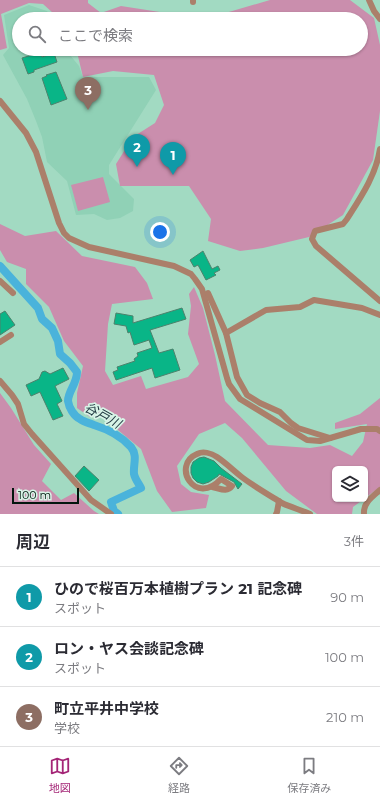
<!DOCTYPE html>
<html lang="ja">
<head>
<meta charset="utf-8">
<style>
	:root { --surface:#fff; --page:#f2f2f3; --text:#2b2b33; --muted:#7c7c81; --line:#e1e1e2; --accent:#a42576 }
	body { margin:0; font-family:Montserrat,"Noto Sans JP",sans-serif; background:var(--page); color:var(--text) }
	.controls { position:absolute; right:12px; bottom:12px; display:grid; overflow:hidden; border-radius:6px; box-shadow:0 1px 3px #0004 }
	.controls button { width:36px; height:36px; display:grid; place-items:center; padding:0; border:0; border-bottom:1px solid var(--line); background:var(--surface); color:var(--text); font:20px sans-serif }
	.scale { position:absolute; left:12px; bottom:10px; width:67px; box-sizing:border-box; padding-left:4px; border:2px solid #02160e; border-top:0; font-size:11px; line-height:14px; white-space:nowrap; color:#02160e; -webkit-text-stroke:3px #d8f4e7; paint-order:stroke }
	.you { position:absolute; left:160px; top:232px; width:14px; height:14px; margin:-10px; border:3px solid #fff; border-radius:50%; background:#1a73e8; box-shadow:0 0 0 6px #1a73e833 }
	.badge { display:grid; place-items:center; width:26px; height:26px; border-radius:50%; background:var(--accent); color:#fff; font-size:13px; font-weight:700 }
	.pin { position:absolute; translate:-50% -33px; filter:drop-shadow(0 1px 2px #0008) }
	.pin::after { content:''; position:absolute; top:21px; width:14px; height:12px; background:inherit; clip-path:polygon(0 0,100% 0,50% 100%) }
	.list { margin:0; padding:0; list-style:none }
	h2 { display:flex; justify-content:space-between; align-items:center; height:52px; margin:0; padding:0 16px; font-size:17px }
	h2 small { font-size:13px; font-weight:400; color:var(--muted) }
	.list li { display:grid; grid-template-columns:26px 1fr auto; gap:12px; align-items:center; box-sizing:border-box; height:60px; padding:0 16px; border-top:1px solid var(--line) }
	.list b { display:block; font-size:15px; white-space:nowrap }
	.list p { margin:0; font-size:13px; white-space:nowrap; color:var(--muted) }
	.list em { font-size:13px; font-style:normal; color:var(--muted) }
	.icon { flex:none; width:22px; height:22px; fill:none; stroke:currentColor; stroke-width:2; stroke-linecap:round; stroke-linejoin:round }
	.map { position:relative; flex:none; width:380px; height:514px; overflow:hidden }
	.search { position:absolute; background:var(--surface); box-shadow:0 1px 3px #0004; left:12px; right:12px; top:12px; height:44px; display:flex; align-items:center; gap:10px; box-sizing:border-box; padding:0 14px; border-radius:22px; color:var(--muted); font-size:15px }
	.sheet { height:232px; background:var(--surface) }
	nav { display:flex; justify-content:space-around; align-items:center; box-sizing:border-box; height:56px; border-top:1px solid var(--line); background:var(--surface); font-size:11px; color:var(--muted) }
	nav a { display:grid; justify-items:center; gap:2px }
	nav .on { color:var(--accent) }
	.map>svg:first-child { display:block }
	.built { fill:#90d1b6 }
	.green { fill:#ca8ead }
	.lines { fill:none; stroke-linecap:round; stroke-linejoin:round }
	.river { stroke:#4ab3db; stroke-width:8 }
	.building { fill:#09b587; stroke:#4c826c }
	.minor { stroke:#ab7f6a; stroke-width:6 }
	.labels { text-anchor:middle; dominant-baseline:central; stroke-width:3.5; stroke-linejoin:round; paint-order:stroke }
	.water-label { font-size:13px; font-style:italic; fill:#1d353e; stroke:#d8f4e7 }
</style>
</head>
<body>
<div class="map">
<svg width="380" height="514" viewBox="0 0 380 514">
	<rect width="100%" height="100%" fill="#a2dac2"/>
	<path class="built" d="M29,5l18,6 6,8h-34v30h46l14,17 4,11h66l7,13 -47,75v9l25,25 -1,12 -13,7 -13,2 -13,-6 -18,1 -9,-34 -20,-19 -5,-25 -6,-16 -9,-22 -24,-44 6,-7 -5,-33z"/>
	<g class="green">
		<path d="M0,0h88v3l13,10 20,-7 84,13 65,-19h80l24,18 6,27v66l-7,49 -30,55 -34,22 -46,11 -23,3 -32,-10 3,-22 -22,-33h-69l-4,-22 17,-27 22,-14 9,-18 -10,-30 -41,-4 -30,6 -6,-25 -2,-3h286v-30h-304l-4,-6 -10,-9 -14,-1 -28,11 6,34 -7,2z"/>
		<path d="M103,177l7,25 -32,9 -7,-26z"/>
		<path d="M0,224l25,12 31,-5 26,25 53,11 12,16 6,16 -41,5 -4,20 -3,47 8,14 28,-9 5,13 42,-12 11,-13 -11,-30 3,-28 -2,-12 5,-7 9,21 12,47 10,46 43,44 42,3 20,-3 22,11 11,-14 4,-18 -32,5v-6l25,-9 20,-16v89l-15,11v-29h-30v30h29l-11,8 -1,7h-35l-31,-23 -44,-53 -17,-15 -26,11 -22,32 4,18 10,8 18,3 -3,13 -34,4 -15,-21 -16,-42 -40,-33 -11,1 -13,-9v-15l6,-27 -19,-25 -15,-34 -23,-23v-15l-19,-7 -7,-12z"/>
		<path d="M0,393l11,15 23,37 17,19 -9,17 19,19 13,-7 20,18 5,3h-99z"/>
	</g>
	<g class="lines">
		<path class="river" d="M0,266l38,42 4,11 10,9 6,13 2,13 10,9 7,9c0,12 -9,19 -9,29 1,7 6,15 12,18 4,3 9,4 14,6 13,4 28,12 37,22 7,9 2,17 3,27 1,5 5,10 7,14l-30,14 3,9 4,3"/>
	</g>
	<g class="building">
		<path d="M30,49h10l2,8 12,-4 3,9 -23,8v2l-6,2 -6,-16 10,-3z"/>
		<path d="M56,72l11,27 -16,6 -9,-27 5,-2 -1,-1z"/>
		<path d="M203,251l9,18 6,-3 2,4 -6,3 2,2 -10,5 -8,-15 -4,2 -4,-7z"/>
		<path d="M182,308l4,11 -36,11 9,23 14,-4 7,21 -25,8 -3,-10 -36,12 -3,-8 5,-2 -1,-3 18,-6 -1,-2 4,-3 -1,-3 15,-5 -3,-8 -15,5 -4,-13 -2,1 -2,-7 -12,-2 2,-11 17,3v7z"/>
		<path d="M5,311l10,14 -15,10v-21z"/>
		<path d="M63,368l6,11 -14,7 7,15 -5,3 6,12 -10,4 -13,-28 -9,4 -5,-11 13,-6 3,-7 3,-1 5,3z"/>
		<path d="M204,457l10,4 7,7 21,16 -4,5 -4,-7 -15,-8 -1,2 -9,6 -6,2 -6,-2 -4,-4 -2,-5v-6l2,-5 6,-4z"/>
		<path d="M84,466l15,14 -10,11 -14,-15z"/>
	</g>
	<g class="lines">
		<g class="minor">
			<path d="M193,0v2"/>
			<path d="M369,0l5,11 6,8"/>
			<path d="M0,101l26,32 10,19 23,71 5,10 5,5 20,9 85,19 17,8 4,5 7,10 25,89 2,6 11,15 67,41 13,1 41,-12h16l3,2"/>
			<path d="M380,149c-4,26 -19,48 -33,70l-4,5 -28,7 -3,8 4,7 64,55"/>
			<path d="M0,281l13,12"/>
			<path d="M208,293l18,40 11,44 10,18 13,8 20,9 11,11 7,5 32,10"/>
			<path d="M226,333l40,-23 34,-3 14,-7 48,8 18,7"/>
			<path d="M0,342l11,-7"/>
			<path d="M0,381l12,14 6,9 6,20 8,10 59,66 20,14"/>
			<path d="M212,487c7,1 15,6 20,-1l-11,-7c-26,28 -50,-14 -24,-25 6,-3 14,-1 20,3 9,6 17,14 26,21 12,9 26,17 39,25 8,4 19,7 28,11"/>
			<path d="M276,514l1,-2 2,-11"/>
			<path d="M364,514c-1,-11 8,-17 16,-24"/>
		</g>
	</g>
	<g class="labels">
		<g class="water-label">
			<text transform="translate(103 415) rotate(29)">谷戸川</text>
		</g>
	</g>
</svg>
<div class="controls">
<button><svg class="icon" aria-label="layers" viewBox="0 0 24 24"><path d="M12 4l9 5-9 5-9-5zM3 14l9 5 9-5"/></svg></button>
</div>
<div class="scale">100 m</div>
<div class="you"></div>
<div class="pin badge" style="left:173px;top:175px;background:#0f9aa8">1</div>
<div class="pin badge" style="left:137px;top:167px;background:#0f9aa8">2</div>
<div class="pin badge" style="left:88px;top:110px;background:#8d6e63">3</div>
<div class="search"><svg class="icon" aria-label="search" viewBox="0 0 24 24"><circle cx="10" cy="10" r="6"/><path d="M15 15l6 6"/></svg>ここで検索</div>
</div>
<section class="sheet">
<h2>周辺<small>3件</small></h2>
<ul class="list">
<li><span class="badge" style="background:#0f9aa8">1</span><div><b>ひので桜百万本植樹プラン 21 記念碑</b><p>スポット</p></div><em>90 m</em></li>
<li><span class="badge" style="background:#0f9aa8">2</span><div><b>ロン・ヤス会談記念碑</b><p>スポット</p></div><em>100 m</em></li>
<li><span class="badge" style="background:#8d6e63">3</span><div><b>町立平井中学校</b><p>学校</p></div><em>210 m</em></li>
</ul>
</section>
<nav>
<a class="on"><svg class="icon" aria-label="map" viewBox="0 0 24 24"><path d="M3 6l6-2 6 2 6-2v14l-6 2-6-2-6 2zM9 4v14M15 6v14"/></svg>地図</a>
<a><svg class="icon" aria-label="directions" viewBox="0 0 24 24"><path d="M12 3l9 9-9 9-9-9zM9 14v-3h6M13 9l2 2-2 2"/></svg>経路</a>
<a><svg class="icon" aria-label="saved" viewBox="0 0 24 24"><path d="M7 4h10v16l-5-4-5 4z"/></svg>保存済み</a>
</nav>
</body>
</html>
